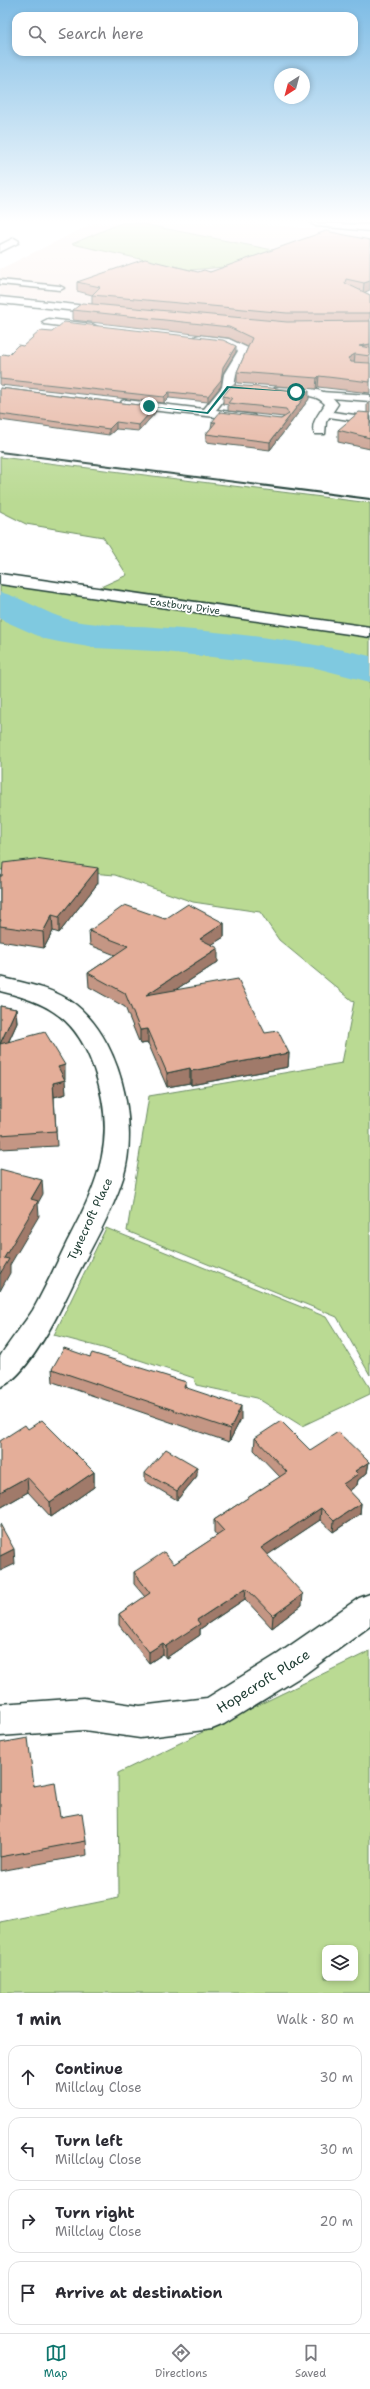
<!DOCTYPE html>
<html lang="en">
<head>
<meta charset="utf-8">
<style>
	:root { --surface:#fff; --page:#f2f2f3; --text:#2b2b33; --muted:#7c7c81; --line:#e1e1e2; --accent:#0f766e }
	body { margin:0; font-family:"Shantell Sans",sans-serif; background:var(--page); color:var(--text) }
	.controls { position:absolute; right:12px; bottom:12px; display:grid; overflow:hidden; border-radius:8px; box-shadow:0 2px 6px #0003 }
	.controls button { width:36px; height:36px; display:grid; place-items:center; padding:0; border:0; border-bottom:1px solid var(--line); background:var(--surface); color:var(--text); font:20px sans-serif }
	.compass { position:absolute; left:274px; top:68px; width:36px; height:36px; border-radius:50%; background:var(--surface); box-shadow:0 2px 6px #0003; rotate:216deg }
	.stop { position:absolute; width:12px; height:12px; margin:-9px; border:3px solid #0f766e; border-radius:50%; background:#fff }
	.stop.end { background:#0f766e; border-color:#fff; box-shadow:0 1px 4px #0008 }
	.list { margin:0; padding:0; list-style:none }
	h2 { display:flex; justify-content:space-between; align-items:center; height:52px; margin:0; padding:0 16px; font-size:17px }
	h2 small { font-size:13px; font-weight:400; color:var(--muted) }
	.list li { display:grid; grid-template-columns:26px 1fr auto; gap:12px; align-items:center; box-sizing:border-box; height:64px; margin:0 8px 8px; padding:0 8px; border:1px solid var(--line); border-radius:12px }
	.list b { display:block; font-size:15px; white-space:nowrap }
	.list p { margin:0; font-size:13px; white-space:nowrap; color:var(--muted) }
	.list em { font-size:13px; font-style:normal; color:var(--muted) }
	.icon { flex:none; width:22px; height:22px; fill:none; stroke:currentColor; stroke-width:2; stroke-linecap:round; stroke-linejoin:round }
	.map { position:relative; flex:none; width:370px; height:1993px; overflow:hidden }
	.search { position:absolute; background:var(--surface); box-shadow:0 2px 6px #0003; left:12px; right:12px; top:12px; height:44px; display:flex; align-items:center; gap:10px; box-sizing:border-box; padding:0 14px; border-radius:12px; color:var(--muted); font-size:15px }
	.sheet { height:340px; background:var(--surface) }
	nav { display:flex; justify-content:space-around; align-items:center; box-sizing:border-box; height:56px; border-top:1px solid var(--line); background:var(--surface); font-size:11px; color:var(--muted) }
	nav a { display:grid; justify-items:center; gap:2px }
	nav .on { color:var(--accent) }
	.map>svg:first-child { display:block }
	.built { fill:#f7e7e0 }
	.green { fill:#bada93; stroke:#6c8c64; fill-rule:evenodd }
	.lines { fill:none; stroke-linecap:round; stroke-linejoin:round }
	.river { fill:#7fc9e0; fill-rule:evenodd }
	.service-casing { stroke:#1f3d34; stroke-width:3 }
	.minor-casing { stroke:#1f3d34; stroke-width:3 }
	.tertiary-casing { stroke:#1f3d34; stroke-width:3 }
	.service { fill:#fff; fill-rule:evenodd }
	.minor { fill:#fff; fill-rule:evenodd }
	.tertiary { fill:#fff; fill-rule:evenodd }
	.rail { stroke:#1f3d34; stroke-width:2 }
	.wall { fill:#c49684; stroke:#1f3d34 }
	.shaded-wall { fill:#a07a6b; stroke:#1f3d34 }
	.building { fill:#e4ae99; stroke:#1f3d34 }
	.route { fill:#0f766e }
	.labels { text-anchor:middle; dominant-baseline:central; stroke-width:3.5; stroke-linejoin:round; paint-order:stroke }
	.far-street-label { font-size:10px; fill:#1f3d34; stroke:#fff }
	.street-label { font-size:12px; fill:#1f3d34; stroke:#fff }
	.near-street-label { font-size:14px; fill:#1f3d34; stroke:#fff }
</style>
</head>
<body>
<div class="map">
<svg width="370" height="1993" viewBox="0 0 370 1993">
	<rect width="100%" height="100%" fill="#fff"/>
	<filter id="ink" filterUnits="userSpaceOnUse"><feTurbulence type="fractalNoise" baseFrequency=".025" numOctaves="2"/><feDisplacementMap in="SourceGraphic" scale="8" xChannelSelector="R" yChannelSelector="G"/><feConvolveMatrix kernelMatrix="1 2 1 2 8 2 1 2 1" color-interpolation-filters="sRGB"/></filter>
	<g filter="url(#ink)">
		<path class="built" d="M94,223h159l117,11v87l-141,-3 -229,-23v-26z"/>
		<g class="green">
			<path d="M121,223h16l146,29 -38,13 -54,5 -119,-26z"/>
			<path d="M0,457l370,46v872l-33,-58 -210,-86 22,-135 193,-33 12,-61 -75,-62 -19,-28 -67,-10 -78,-27 -24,-2 -35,-9 -56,6v-286l81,12 46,-21 -24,-38 -77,-13 -26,-13z"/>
			<path d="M106,1228l220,89 44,71v6l-68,32 -45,-28 -61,-13 -2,-7 -91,-30 -49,-13z"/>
			<path d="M370,1651v342h-370v-71l119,-24 -1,-125zM325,1948h30v30h-30z"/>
		</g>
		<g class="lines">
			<path class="river" d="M0,592c24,6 46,22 70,28 28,6 57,5 85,7 72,5 145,13 215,29v26l-54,-14 -161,-17 -60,-3 -36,-6 -14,-3 -45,-20z"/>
			<g class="service-casing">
				<g id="service">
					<path d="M0,280l60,6 4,2 -4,2 -60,-6z"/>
					<path d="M320,392l50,3v6l-53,-4 -2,-2z"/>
					<path d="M325,411l45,6v6l-48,-7 -2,-2z"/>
				</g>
			</g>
			<g class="minor-casing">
				<g id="minor">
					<path d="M311,223l59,2v6l-54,-5z"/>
					<path d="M14,238l5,3 -1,2 -18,9v-7z"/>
					<path d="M0,297l106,11 6,3 -6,3 -106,-11z"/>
					<path d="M48,319l44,5 6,3 -6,3 -48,-6 -2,-2z"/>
					<path d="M200,335l29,4 21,10 -1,6 -13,19 -2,13 -18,23 38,5 1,3 -1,3 -132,-14 -2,-3 2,-3 4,-1 78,9 18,-22 2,-13 14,-23 -15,-7 -27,-4 -2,-2 2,-2z"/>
					<path d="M279,387c20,1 46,-2 59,17l-12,18 -1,12h-10c-6,-10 5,-21 10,-30 -12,-14 -34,-6 -50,-10l-2,-3 2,-3z"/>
					<path d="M0,977c23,6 49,10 69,23 51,33 71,123 54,178 -12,38 -35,74 -52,110 -12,25 -45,91 -71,99 0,-9 0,-21 0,-30 1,-4 28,-39 33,-47 12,-22 23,-45 34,-68 32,-61 51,-104 27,-173 -17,-50 -44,-66 -94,-78z"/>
					<path d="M370,1594v32l-68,50 -78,48 -12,5 -72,9 -56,-8 -84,6v-32l84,-6 56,8 67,-8 71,-44 81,-56z"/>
				</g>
			</g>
			<g class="tertiary-casing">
				<path id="tertiary" d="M0,574l370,53v10l-370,-53z"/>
			</g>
			<use href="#service" class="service"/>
			<use href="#minor" class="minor"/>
			<use href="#tertiary" class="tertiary"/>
			<path class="rail" d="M0,452l370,47"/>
		</g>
		<g class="wall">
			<path d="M370,240l-6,52 6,3v98l-52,-6 -2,2 -79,-6v-11l11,-25 -19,-9 -156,-18v-10l19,-6v-9l-15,-4v-9l133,-10z"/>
			<path d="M236,352l-13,21 -2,13 -13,16 -39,-4 -5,5 -164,-18v-28l8,-2z"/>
			<path d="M0,388l155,19v6l-16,18 -23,-2 -7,6 -109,-15z"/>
			<path d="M223,396l86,3 -39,51 -64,-8v-8l5,-6 1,-6 69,-3 3,-2 -56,-6v-6l-5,-1z"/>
			<path d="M370,402v47l-32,-7v-12l29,-17v-9z"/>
			<path d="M0,876l98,7 -39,50 -6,-2 -9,17 -44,-7z"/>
			<path d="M165,919l59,4v14l-12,7 6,18 -43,28 90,43 24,20 -1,14 -97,18 -1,-2 -23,4 -19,-44 -8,1 -15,-37 -36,-20 -1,-14 27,-18 -25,-10 -1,-14z"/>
			<path d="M0,1006l16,3 1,14 -8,18 56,38h-1l2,15 -12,3 3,49 -57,3z"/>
			<path d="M90,1357l96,25v6l55,31 -12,23 -176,-60 -1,-13z"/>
			<path d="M28,1429l66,43v15l-43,30 -23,-25 -28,16z"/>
			<path d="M255,1438l55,12 59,12 -2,11 -9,7 -1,5 -8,6 12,12 -1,11 -27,18 -13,-12 -53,35 35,50 -30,23 -27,-29 -45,30v6l-34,23 -3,-4 -14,9 -30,-38v-11l26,-17 -11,-13v-12l40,-8 43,-28 -3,-4v-12l66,-43 -26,-27z"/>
			<path d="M145,1473l52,3 -20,24 -32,-19z"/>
			<path d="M0,1743l60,74 26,24 1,14 -87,16z"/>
		</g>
		<g class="shaded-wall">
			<path d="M370,281v9l-7,3 1,-10z"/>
			<path d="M370,344v11l-11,-9z"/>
			<path d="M236,346v6l-13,21 -2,13 -13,16v-6l15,-29z"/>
			<path d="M355,354l-1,11 -6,-7z"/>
			<path d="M319,376l-1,11 -2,2 1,-11z"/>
			<path d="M309,391v8l-39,51v-8z"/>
			<path d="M169,392v6l-5,5v-6z"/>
			<path d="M155,407v6l-16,18v-6z"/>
			<path d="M116,422v7l-7,6v-6z"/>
			<path d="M98,868v15l-39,50v-16z"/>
			<path d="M52,915l1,16 -9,17 -1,-16z"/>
			<path d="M224,923v14l-24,15v-13z"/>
			<path d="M218,948v14l-72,47v-14z"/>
			<path d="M16,1009l1,14 -16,35 -1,-14z"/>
			<path d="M148,1029v14l-8,1v-14z"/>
			<path d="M289,1053l-1,14 -97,18v-14z"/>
			<path d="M65,1065v14l-7,2v-14z"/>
			<path d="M190,1068v15l-23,4v-14z"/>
			<path d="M65,1080l1,14 -12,3 -1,-14z"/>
			<path d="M42,1180l1,14 -5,9 1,13 -29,49v8l-10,18v-17l4,-16 27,-59z"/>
			<path d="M241,1406v13l-12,23 1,-13z"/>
			<path d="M369,1462l-2,11 -9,7 -1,5 -15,11 1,-12 12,-13z"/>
			<path d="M197,1467v9l-20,24v-9z"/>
			<path d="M94,1472v15l-43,30 -1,-15z"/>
			<path d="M27,1477l1,15 -28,16v-16z"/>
			<path d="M361,1503l-1,11 -27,18 1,-11z"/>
			<path d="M321,1508l-1,12 -60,40 1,-12z"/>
			<path d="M14,1549l1,15 -15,7v-15z"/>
			<path d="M246,1588l-1,11 -45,30v6l-34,23v-12l31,-26z"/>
			<path d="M303,1594l-1,11 -30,23 1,-12z"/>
			<path d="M163,1643v11l-14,9v-11z"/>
		</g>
		<g class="building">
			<path d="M326,231l44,9v41l-6,2 -18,-4 -1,4 25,12v18h-83l-195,-18 8,-8 -23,-5 68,-23 53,13 6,-2 6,2z"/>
			<path d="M82,303l205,19 83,-1v23l-11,2 11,2v8l-15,-2 -7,4 3,4 19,1v19l-51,-6 -2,2 -80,-6 15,-34 -23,-11 -156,-17z"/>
			<path d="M64,322l159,18 13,6 -13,21 -2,13 -13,16 -39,-4 -5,5 -164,-18v-22l3,-3 5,1 10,-10 5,1 17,-15 12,1z"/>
			<path d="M232,385l77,6 -39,51 -64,-8 10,-12h-4l8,-10 61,7 8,-5 -3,-5 -58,-6 4,-5 -9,-2z"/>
			<path d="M0,388l155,19 -16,18 -23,-3 -7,7 -109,-15z"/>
			<path d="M359,412l11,1v25l-32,-8z"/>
			<path d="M35,859l63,9 -39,49 -7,-2 -9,17 -43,-6v-4l1,-2 -1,-1v-43h2l1,-13z"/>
			<path d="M188,904l36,19 -24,16 18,9 -72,47 92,-16 27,54 13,-2 11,22 -98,18 -1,-3 -23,5 -19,-44 -8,1 -15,-37 -37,-20 40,-27 -39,-15 36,-26 40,14z"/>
			<path d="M0,1006l16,3 -16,35 45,-12 20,33 -7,2 7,13 -12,3 3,48 -56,4z"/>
			<path d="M0,1169l42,11 -11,19 7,2 -34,57 5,1 -9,15z"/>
			<path d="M64,1348l26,9 2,-4 94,29 -2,5 57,19 -11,23 -178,-60z"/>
			<path d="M42,1420l52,52 -44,30 -23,-25 -27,15v-51l25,-16 3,4z"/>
			<path d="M281,1421l29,29 28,-18 31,30 -14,9 3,3 -15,10 18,19 -27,18 -13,-13 -60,40 42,46 -30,22 -27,-28 -49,32 3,4 -34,22 -3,-3 -14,9 -30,-38 31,-21 -16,-21 30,-20 10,12 50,-33 -10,-11 73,-48 -32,-34z"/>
			<path d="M166,1449l31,18 -20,24 -32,-18z"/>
			<path d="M0,1524l14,25 -14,7z"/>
			<path d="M28,1738l6,48 21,-4 5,35 22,-4 4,28 -86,16v-114z"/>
		</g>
	</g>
	<linearGradient id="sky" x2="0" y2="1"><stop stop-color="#7ebce5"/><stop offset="0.44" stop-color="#fff"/><stop offset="1" stop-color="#fff" stop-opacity="0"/></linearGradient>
	<rect width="370" height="502" fill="url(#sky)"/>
	<path class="route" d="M227,386l71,6 -69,-4 -21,26 -61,-8 60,6z"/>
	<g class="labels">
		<g class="far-street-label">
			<text transform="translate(185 606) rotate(8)">Eastbury Drive</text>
		</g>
		<g class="street-label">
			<text transform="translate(90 1219) rotate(-65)">Tynecroft Place</text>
		</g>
		<g class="near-street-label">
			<text transform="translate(263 1681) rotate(-32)">Hopecroft Place</text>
		</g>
	</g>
</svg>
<div class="controls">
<button><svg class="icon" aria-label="layers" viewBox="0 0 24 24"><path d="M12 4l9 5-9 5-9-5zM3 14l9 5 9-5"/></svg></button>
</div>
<svg class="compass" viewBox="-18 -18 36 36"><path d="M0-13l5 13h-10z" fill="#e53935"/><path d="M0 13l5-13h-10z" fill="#7c7c81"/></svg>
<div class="stop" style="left:296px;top:392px"></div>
<div class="stop end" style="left:149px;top:406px"></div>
<div class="search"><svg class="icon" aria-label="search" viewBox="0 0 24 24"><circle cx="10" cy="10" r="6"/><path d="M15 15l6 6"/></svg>Search here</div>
</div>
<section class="sheet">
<h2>1 min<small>Walk · 80 m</small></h2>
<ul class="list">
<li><svg class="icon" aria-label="ahead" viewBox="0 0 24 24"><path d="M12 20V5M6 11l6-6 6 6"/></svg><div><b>Continue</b><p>Millclay Close</p></div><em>30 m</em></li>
<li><svg class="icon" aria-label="left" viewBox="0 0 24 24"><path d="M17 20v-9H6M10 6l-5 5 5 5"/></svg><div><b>Turn left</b><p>Millclay Close</p></div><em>30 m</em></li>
<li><svg class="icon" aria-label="right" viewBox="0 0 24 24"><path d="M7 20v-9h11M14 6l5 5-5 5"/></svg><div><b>Turn right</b><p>Millclay Close</p></div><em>20 m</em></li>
<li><svg class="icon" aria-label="arrive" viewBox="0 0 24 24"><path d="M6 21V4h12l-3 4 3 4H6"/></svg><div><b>Arrive at destination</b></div></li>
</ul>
</section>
<nav>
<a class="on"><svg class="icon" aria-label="map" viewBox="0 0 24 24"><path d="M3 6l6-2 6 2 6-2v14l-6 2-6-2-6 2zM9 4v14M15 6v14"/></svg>Map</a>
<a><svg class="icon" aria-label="directions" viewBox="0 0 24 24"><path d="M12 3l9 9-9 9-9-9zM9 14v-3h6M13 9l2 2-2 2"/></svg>Directions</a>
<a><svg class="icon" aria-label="saved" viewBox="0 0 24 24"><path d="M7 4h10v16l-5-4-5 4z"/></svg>Saved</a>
</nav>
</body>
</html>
